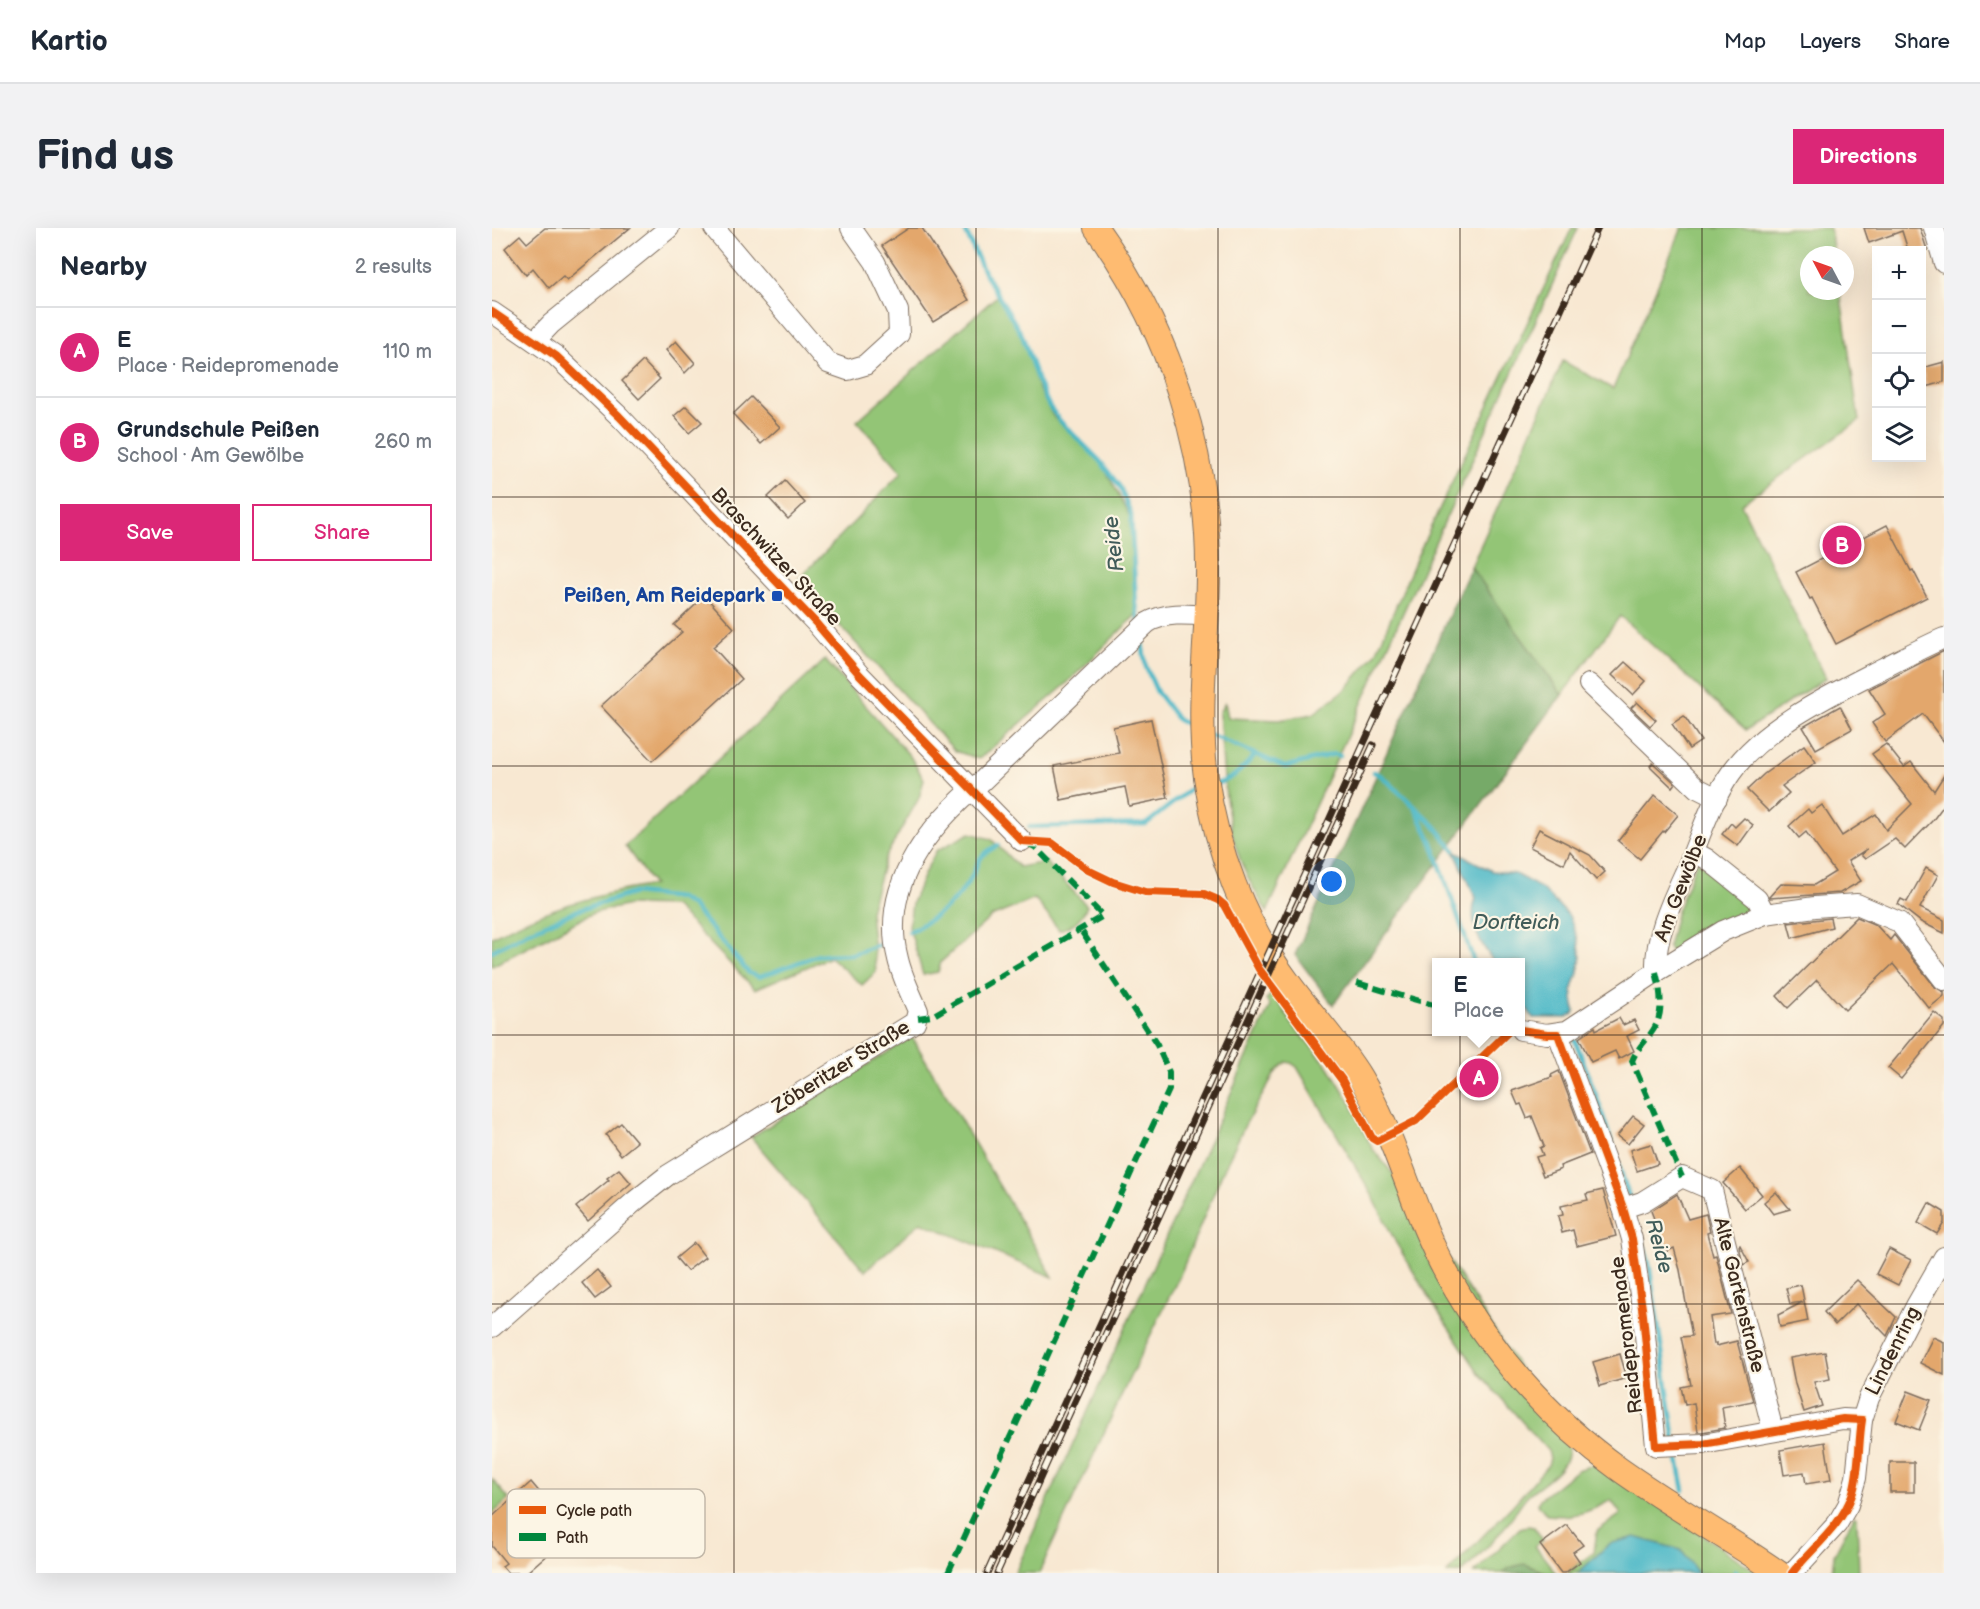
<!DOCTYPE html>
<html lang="en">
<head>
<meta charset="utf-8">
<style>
	:root { --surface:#fff; --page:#f2f2f3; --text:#1f2937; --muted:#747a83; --line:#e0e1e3; --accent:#db2777 }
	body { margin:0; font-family:"Balsamiq Sans",sans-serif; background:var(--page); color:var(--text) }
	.controls { position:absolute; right:18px; top:18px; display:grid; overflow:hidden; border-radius:0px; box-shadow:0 6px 24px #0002 }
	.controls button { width:54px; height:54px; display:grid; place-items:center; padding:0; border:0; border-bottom:2px solid var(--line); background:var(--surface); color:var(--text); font:30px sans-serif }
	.compass { position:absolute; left:1308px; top:18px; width:54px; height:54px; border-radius:50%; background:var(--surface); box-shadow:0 6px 24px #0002; rotate:311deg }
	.you { position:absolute; left:840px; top:654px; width:21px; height:21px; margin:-15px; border:4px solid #fff; border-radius:50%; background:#1a73e8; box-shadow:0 0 0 9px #1a73e833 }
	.badge { display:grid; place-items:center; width:39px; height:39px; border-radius:50%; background:var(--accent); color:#fff; font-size:20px; font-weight:700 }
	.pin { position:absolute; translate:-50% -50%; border:3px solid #fff; box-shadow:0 2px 6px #0006 }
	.popup { position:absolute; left:940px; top:730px; width:93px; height:78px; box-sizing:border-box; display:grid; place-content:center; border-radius:0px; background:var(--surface); filter:drop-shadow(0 2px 4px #0005); font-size:20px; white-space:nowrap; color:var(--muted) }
	.popup b { font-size:22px; color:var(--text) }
	.popup::after { content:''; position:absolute; left:50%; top:100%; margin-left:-12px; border:12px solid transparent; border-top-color:var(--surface) }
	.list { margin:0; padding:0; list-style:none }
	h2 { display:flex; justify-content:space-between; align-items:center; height:78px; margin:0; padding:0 24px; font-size:26px }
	h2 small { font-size:20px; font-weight:400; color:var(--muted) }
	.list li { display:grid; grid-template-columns:39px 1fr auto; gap:18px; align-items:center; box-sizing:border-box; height:90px; padding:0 24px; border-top:2px solid var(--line) }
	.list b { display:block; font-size:22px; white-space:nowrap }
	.list p { margin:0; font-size:20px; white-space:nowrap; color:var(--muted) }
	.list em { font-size:20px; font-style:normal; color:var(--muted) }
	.actions { display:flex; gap:12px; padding:18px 24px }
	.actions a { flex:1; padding:14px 0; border:2px solid var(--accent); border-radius:0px; text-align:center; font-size:21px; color:var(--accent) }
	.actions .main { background:var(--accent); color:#fff }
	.icon { flex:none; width:33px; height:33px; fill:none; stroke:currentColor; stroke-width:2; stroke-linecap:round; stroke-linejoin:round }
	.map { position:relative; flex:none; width:1452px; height:1345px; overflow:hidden; border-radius:0px }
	header { display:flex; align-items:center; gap:36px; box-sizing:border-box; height:84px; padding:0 30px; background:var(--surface); border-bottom:2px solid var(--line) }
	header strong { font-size:28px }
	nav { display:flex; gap:33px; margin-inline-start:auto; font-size:21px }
	.intro { display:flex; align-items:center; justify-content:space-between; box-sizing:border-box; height:144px; padding:0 36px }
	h1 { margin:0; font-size:42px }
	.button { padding:15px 27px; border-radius:0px; background:var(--accent); color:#fff; font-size:21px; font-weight:700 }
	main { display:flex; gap:36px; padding:0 36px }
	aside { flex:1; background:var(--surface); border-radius:0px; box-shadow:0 6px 24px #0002 }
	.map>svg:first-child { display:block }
	.green { fill:#93c576; stroke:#67784a; stroke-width:1.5 }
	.forest { fill:#76aa67; stroke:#586a42; stroke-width:1.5 }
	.water { fill:#4cb8c7; stroke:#447172; stroke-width:1.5 }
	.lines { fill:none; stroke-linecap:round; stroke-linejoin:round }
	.stream { stroke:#4cb8c7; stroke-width:4.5 }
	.building { fill:#e3a76c }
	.minor-casing { stroke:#7d6c5d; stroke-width:22 }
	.major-casing { stroke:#7d6c5d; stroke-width:26 }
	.minor { stroke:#fff; stroke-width:20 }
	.major { stroke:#febb71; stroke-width:24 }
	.rail-casing { stroke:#3b2a1e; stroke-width:7 }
	.rail { stroke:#fcf5e5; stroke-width:4.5; stroke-dasharray:14; stroke-linecap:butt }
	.quiet { stroke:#00873e; stroke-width:6; stroke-dasharray:12 6; stroke-linecap:butt }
	.cycleway-casing { stroke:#fcf5e5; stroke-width:11 }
	.cycleway { stroke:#e8590c; stroke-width:8 }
	.grid { fill:none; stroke:#3b2a1e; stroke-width:1.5; stroke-opacity:0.55 }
	.transit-dot { fill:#1a4fb4; stroke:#fcf5e5; stroke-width:2 }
	.labels { text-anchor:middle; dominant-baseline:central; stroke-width:4.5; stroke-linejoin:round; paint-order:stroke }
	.street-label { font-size:20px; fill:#3b2a1e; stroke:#fcf5e5 }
	.transit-label { font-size:20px; font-weight:bold; fill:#164399; stroke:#fcf5e5; text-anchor:end }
	.water-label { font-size:21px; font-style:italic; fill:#415c59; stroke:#fcf5e5 }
	.key { fill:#fcf5e5; stroke:#c2b8a9; stroke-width:1.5 }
	.key-label { font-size:16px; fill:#3b2a1e }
</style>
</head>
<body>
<header>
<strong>Kartio</strong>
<nav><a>Map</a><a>Layers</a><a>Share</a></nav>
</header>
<div class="intro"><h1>Find us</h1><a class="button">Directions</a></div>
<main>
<aside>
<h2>Nearby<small>2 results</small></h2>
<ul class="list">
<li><span class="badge">A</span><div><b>E</b><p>Place · Reidepromenade</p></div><em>110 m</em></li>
<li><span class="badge">B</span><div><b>Grundschule Peißen</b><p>School · Am Gewölbe</p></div><em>260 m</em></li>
</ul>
<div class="actions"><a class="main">Save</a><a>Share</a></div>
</aside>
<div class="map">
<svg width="1452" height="1345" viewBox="0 0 1452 1345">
	<rect width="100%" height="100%" fill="#fcf5e5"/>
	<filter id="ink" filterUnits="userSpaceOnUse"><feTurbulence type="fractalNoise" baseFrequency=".0167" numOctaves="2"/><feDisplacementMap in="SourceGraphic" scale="12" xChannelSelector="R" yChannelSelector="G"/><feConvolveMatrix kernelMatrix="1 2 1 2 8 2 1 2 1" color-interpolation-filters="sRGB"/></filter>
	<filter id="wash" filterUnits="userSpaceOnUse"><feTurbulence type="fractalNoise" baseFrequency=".008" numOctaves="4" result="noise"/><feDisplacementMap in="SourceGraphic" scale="24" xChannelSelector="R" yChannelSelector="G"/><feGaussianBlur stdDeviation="1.35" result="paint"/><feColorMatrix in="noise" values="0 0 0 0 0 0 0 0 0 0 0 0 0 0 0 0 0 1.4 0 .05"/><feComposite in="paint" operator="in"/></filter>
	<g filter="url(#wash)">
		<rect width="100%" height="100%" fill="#f8e8d2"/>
		<g class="green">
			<path d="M1080,0h6l-311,684c-7,-12 -14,-24 -20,-36 -24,-49 -23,-109 -28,-163l6,-11 3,16 51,2 34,-6 33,-25 30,-36 43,-101z"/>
			<path d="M1190,0h148l4,27h-25v36h31l19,130 -118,83 85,174 -80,52 -126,-114 -58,79 -91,-128 92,-206 50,28z"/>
			<path d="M505,68l26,42 15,50 15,28 50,49 27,52 6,98 -72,71 -85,73 -24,-8 -157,-171 104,-108 -45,-51z"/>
			<path d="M333,432l85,96 14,23 -5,19 -34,60 -15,53 6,61 -14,13 -32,-28 -75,32 -81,-83 -45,-1 -36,8 -101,53v-29c49,-28 106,-43 161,-52l-28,-39z"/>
			<path d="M478,605l21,6 28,28 27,-5 41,44c-6,14 -14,20 -28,24l-24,-31 -44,18 -50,45 -3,10 -15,3 -14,-48 3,-24 12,-29 12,-23z"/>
			<path d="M1205,633l46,33 6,14 -4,7 -73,38 -4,-6 8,-33z"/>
			<path d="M778,767l5,1 18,29 36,42 23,38 20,43 22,27 173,267c2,8 1,15 -4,22 -8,13 -24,21 -35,31 -7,7 -13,18 -19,27 -15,18 -30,35 -48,51h-14l66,-68 35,-40 2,-7 -2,-7 -69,-78 -41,-61 -42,-69 -25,-50 -74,-126 -6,-4 -5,-1 -11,11 -31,54 -21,44 -43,104 -51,104 -90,194h-24l255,-567 -4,-6z"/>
			<path d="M420,809l141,240 -132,-55 -56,49 -114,-134z"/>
			<path d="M1100,1237l11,2 155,106h-191l27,-21 3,-21 24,-17 -10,-14c-23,13 -38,18 -64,15l-9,-11 2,-5 37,-29z"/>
			<path d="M0,1251l17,20 -17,15z"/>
			<path d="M1362,1288l3,1 2,56h-27l2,-18z"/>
			<path d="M1035,1298l7,1 9,13 -8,6 21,27c-21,0 -33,-17 -53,0h-29l46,-45z"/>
		</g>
		<g class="forest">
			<path d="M979,339l91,128 -229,310 -38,-50z"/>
			<path d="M1032,1336l22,9h-43l6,-5z"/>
		</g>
		<g class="water">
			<path d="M962,623l38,20 23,3 26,14 28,28 9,23 3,19 -3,15 -6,18 3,22 -9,5h-33l-12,-17v-39h-27c-14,-19 -27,-40 -18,-64z"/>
			<path d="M1143,1309l46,13 17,23h-120l31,-29z"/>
		</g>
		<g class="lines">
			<g class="stream">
				<path d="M472,0l20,44 38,63 16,47 11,24 12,16 39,39 20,26 11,27 5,90 3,19"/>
				<path d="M649,409l5,30 11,25 21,28 17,8"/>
				<path d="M719,507l74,32 49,-13 6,2"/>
				<path d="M882,544l8,4 53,50 19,24"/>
				<path d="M722,556c18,-3 28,-15 40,-28"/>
				<path d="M922,578l17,34 43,122"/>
				<path d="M537,599l117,-3 46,-36 8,-1"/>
				<path d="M417,704c22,-12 44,-26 58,-48 15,-21 4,-24 31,-39"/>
				<path d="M0,723l36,-19 48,-21 58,-18 45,5 13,8 57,67 10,4 59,-22 35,-1 27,-10"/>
				<path d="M1081,807l23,60 34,105"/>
				<path d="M1148,1005l9,30 26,178"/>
				<path d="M1184,1221l8,41"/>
				<path d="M1243,1342l2,3"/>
			</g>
		</g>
		<g id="blocks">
			<g class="building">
				<path d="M53,0h85l-63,52 -4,-4 -14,12 -16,-20 -7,7 -21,-27 15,-13 7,8z"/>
				<path d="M417,0h13l47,72 -36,22 -51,-76z"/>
				<path d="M1372,0h56l7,22h-19l-6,-19 -33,12z"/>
				<path d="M184,113l19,22 -10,10 -19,-23z"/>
				<path d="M151,133l17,18 -21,20 -17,-18z"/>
				<path d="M1452,134v20l-18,5 -4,-19z"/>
				<path d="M259,169l29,30 -19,17 -28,-30z"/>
				<path d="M194,178l16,16 -13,11 -15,-17z"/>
				<path d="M293,253l20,22 -17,16 -20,-22z"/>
				<path d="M1395,297l24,46 2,-1 14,27 -91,47 -24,-46 -2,1 -14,-27z"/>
				<path d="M213,368l29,32 -21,19 29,32 -90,82 -51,-55 81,-74 -8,-7z"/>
				<path d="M1452,423v91l-21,-28 -38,28 -13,-19 13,-9 -16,-25z"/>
				<path d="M1133,434l21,19 -13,14 -21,-20z"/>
				<path d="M1145,474l19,18 -6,6 -19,-18z"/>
				<path d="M1348,478l12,23 -36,20 -13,-22z"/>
				<path d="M1192,488l17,25 -12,8 -17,-25z"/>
				<path d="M659,491l17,79 -39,8 -4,-19 -64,13 -7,-34 65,-13 -6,-26z"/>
				<path d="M1394,516l18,23 7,-5 23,29 10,-16v30l-11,15 -28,29 -10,-10 -30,20 -4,-4 6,-6 -19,12 13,20 -21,12 -70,5 -1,-1 12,-13 33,1 21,-13 -29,-40 -7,6 -10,-12 19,-17 3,4 11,-8 20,31 34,-22 10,16 26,-26 -40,-50z"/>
				<path d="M1312,517l12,17 -34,24 7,7 -20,19 -22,-22 17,-16z"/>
				<path d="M1161,535l22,20 -3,4 -22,-21z"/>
				<path d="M1163,567l23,20 -14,17 -1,-1 -23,28 -22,-18z"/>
				<path d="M1252,590l9,7 -15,21 -16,-12 9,-11 4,4z"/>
				<path d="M1047,601l51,26 15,17 -9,8 -26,-29 -6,13 -34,-17z"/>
				<path d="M1434,640l12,7 -18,33 24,12v13l-23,-11 -23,-18 3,-5 6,3z"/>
				<path d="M1365,689l19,8 14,15 4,-5 41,52 9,5v4l-15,12 -36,-44 -48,46 -28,-30 -29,28 -11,-12z"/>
				<path d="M1338,690l2,9 -40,11 -4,-15z"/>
				<path d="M1442,784l10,8v6l-43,53 -13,-11z"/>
				<path d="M1127,790l4,7 11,-5 5,10 -12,6 7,15 -15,8 -4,-8 -24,11 -12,-24 16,-11 1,3z"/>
				<path d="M1067,843l31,83 -30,12 1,3 -18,7 -7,-19 7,-2 -3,-7 4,-2 -12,-30 -5,2 -6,-14 -3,1 -6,-14 40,-14 -1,-2z"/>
				<path d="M1141,888l11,8 -16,20 -11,-8z"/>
				<path d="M129,895l16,19 -16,13 -15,-20z"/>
				<path d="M1159,916l7,20 -21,7 -7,-21z"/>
				<path d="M1248,940l22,27 -17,14 -22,-26z"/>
				<path d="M127,941l12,14 -43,38 -12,-14 33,-27 -2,-2z"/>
				<path d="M1111,962l13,46 -39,10 -4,-16 -11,3 -4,-17 5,-1 -2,-9 27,-6 -2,-6z"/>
				<path d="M1284,964l14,17 -17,5 -9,-12z"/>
				<path d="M1185,966l11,25 18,-5 4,18 -3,1 6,23 3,-1 15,59 -21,3 4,27 2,-1v3l21,-5 16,60 -31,6 3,21 -23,4h-4l-4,-29 -9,2 -4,-18 10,-2 -10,-48 11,-1 -12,-66 -6,-22 -11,5 -8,-21 4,-1 -8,-20z"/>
				<path d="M1437,975l15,9v11l-7,11 -19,-11z"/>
				<path d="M202,1015l11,14 -18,14 -11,-13z"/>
				<path d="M1248,1017l9,17 -6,3 -4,-19z"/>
				<path d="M1397,1021l22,11 -13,25 -22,-11z"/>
				<path d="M105,1042l14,17 -16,12 -13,-16z"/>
				<path d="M1365,1052l39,37 -9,19 -31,-32 -21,21 -11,-13z"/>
				<path d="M1309,1057l7,36 -28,6 -2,-12 25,-13 -13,2 -4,-16z"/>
				<path d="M1441,1109l11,5v33l-24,-12z"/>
				<path d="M1333,1124l5,27 -16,3 8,24 -18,6 -9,-28 -5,-26z"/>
				<path d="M1128,1126l7,24 -27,8 -7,-24z"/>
				<path d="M1416,1163l23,9 -12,30 -23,-9z"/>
				<path d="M1333,1214l6,38 -25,4 -2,-12 -20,3 -4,-25z"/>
				<rect x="1398" y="1234" width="24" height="30"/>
				<path d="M39,1254l42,50 -47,41h-18l-6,-7 4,-3 -14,-17v-29z"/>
				<path d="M112,1285l11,12 -13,12 -11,-12z"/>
				<path d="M1075,1297l16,20 -10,7 7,10 -15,11h-4l-21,-28z"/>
			</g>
		</g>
	</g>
	<g filter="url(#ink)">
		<use href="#blocks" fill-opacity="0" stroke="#7d6c5d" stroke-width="1.5"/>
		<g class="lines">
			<g class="minor-casing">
				<g id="minor">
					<path d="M222,0l114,135 20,7 17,-5 34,-31 -1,-23 -23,-49 -24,-34"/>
					<path d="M1442,0l10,35"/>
					<path d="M0,84l64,44 63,60 196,206 45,53 162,166"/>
					<path d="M43,113l16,-17 118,-96"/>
					<path d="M1097,456l108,104 20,10"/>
					<path d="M1202,624l13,7 50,40 8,15"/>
					<path d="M1164,744c-2,-35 17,-73 31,-104 13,-31 24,-67 44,-95 33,-47 101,-79 152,-105 20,-10 40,-21 61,-30"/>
					<path d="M1029,802l26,4 20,-3 89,-59 67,-41 42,-17 50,-7 42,-3 42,18 45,58"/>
					<path d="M1066,806l65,174 9,31 11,76 13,131 47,-2 140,-25 19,1"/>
					<path d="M1131,980l19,-6 40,-25 30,13 61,241"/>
					<path d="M0,1099l143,-126 33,-26 247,-153 3,-11c-7,-17 -16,-34 -20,-52 -19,-74 31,-134 84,-178l165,-158c18,-11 39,-9 60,-7"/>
					<path d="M1300,1345l45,-49 11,-19 8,-27 6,-58 7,-22 47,-92 28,-49"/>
				</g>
			</g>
			<g class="major-casing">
				<path id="major" d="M604,0c73,101 114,225 112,350 -1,67 -11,132 -2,199 10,73 38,146 82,205 23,32 51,61 72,95 37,61 52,134 87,197 42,76 101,144 172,195 52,37 108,68 160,104"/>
			</g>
			<use href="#minor" class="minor"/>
			<use href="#major" class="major"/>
			<g class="rail-casing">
				<g id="rail">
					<path d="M495,1345l611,-1345"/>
					<path d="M505,1345l376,-828"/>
				</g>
			</g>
			<use href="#rail" class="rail"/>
			<g class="quiet">
				<path d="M1164,744c4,16 8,37 0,53 -6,13 -19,22 -24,36l50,116"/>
				<path d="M865,755l80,23"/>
				<path d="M426,790l14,-2 171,-100 -68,-69 -6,-3"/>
				<path d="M456,1345l221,-483v-18l-12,-27 -77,-116"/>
			</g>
			<g class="cycleway-casing">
				<g id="cycleway">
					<path d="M0,84l64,44 63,60 196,206 45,53 162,166 30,2 36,27 25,12 32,10 59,2 14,6 6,5 35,64 83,111 30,58 5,3 39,-20 92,-89"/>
					<path d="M1029,802l26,4h11l65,174 9,31 11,76 13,131 47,-2 140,-25 19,1c-4,24 -2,52 -10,75 -11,32 -39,52 -60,78"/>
				</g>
			</g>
			<use href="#cycleway" class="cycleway"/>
		</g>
	</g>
	<path class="grid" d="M242,0v1345M484,0v1345M726,0v1345M968,0v1345M1210,0v1345M0,269h1452M0,538h1452M0,807h1452M0,1076h1452"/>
	<rect class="transit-dot" x="279" y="362" width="12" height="12" rx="3"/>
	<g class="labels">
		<g class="street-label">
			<text transform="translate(284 329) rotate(47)">Braschwitzer Straße</text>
			<text transform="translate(1189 660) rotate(-69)">Am Gewölbe</text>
			<text transform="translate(349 839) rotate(-32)">Zöberitzer Straße</text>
			<text transform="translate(1247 1067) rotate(76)">Alte Gartenstraße</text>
			<text transform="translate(1135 1107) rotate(-97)">Reidepromenade</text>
			<text transform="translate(1401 1123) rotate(-63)">Lindenring</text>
		</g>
		<g class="transit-label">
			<text x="273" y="368">Peißen, Am Reidepark</text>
		</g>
		<g class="water-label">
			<text transform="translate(622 316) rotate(-96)">Reide</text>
			<text x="1024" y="694">Dorfteich</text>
			<text transform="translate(1167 1018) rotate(75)">Reide</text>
		</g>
	</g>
	<rect x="15" y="1261" width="198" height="69" rx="9" class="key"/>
	<rect x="27" y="1278" width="27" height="8" fill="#e8590c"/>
	<rect x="27" y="1305" width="27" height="8" fill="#00873e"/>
	<g class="key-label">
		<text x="64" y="1288">Cycle path</text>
		<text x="64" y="1315">Path</text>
	</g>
</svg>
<div class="controls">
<button>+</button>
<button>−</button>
<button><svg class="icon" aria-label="locate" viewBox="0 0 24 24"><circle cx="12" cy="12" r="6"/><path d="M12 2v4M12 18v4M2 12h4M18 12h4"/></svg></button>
<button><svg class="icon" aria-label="layers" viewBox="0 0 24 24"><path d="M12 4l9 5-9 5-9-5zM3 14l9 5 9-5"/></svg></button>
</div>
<svg class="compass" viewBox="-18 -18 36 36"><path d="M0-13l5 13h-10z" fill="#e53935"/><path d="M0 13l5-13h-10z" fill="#747a83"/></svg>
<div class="you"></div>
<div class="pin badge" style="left:987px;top:850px">A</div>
<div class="popup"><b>E</b>Place</div>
<div class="pin badge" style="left:1350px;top:317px">B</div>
</div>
</main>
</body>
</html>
